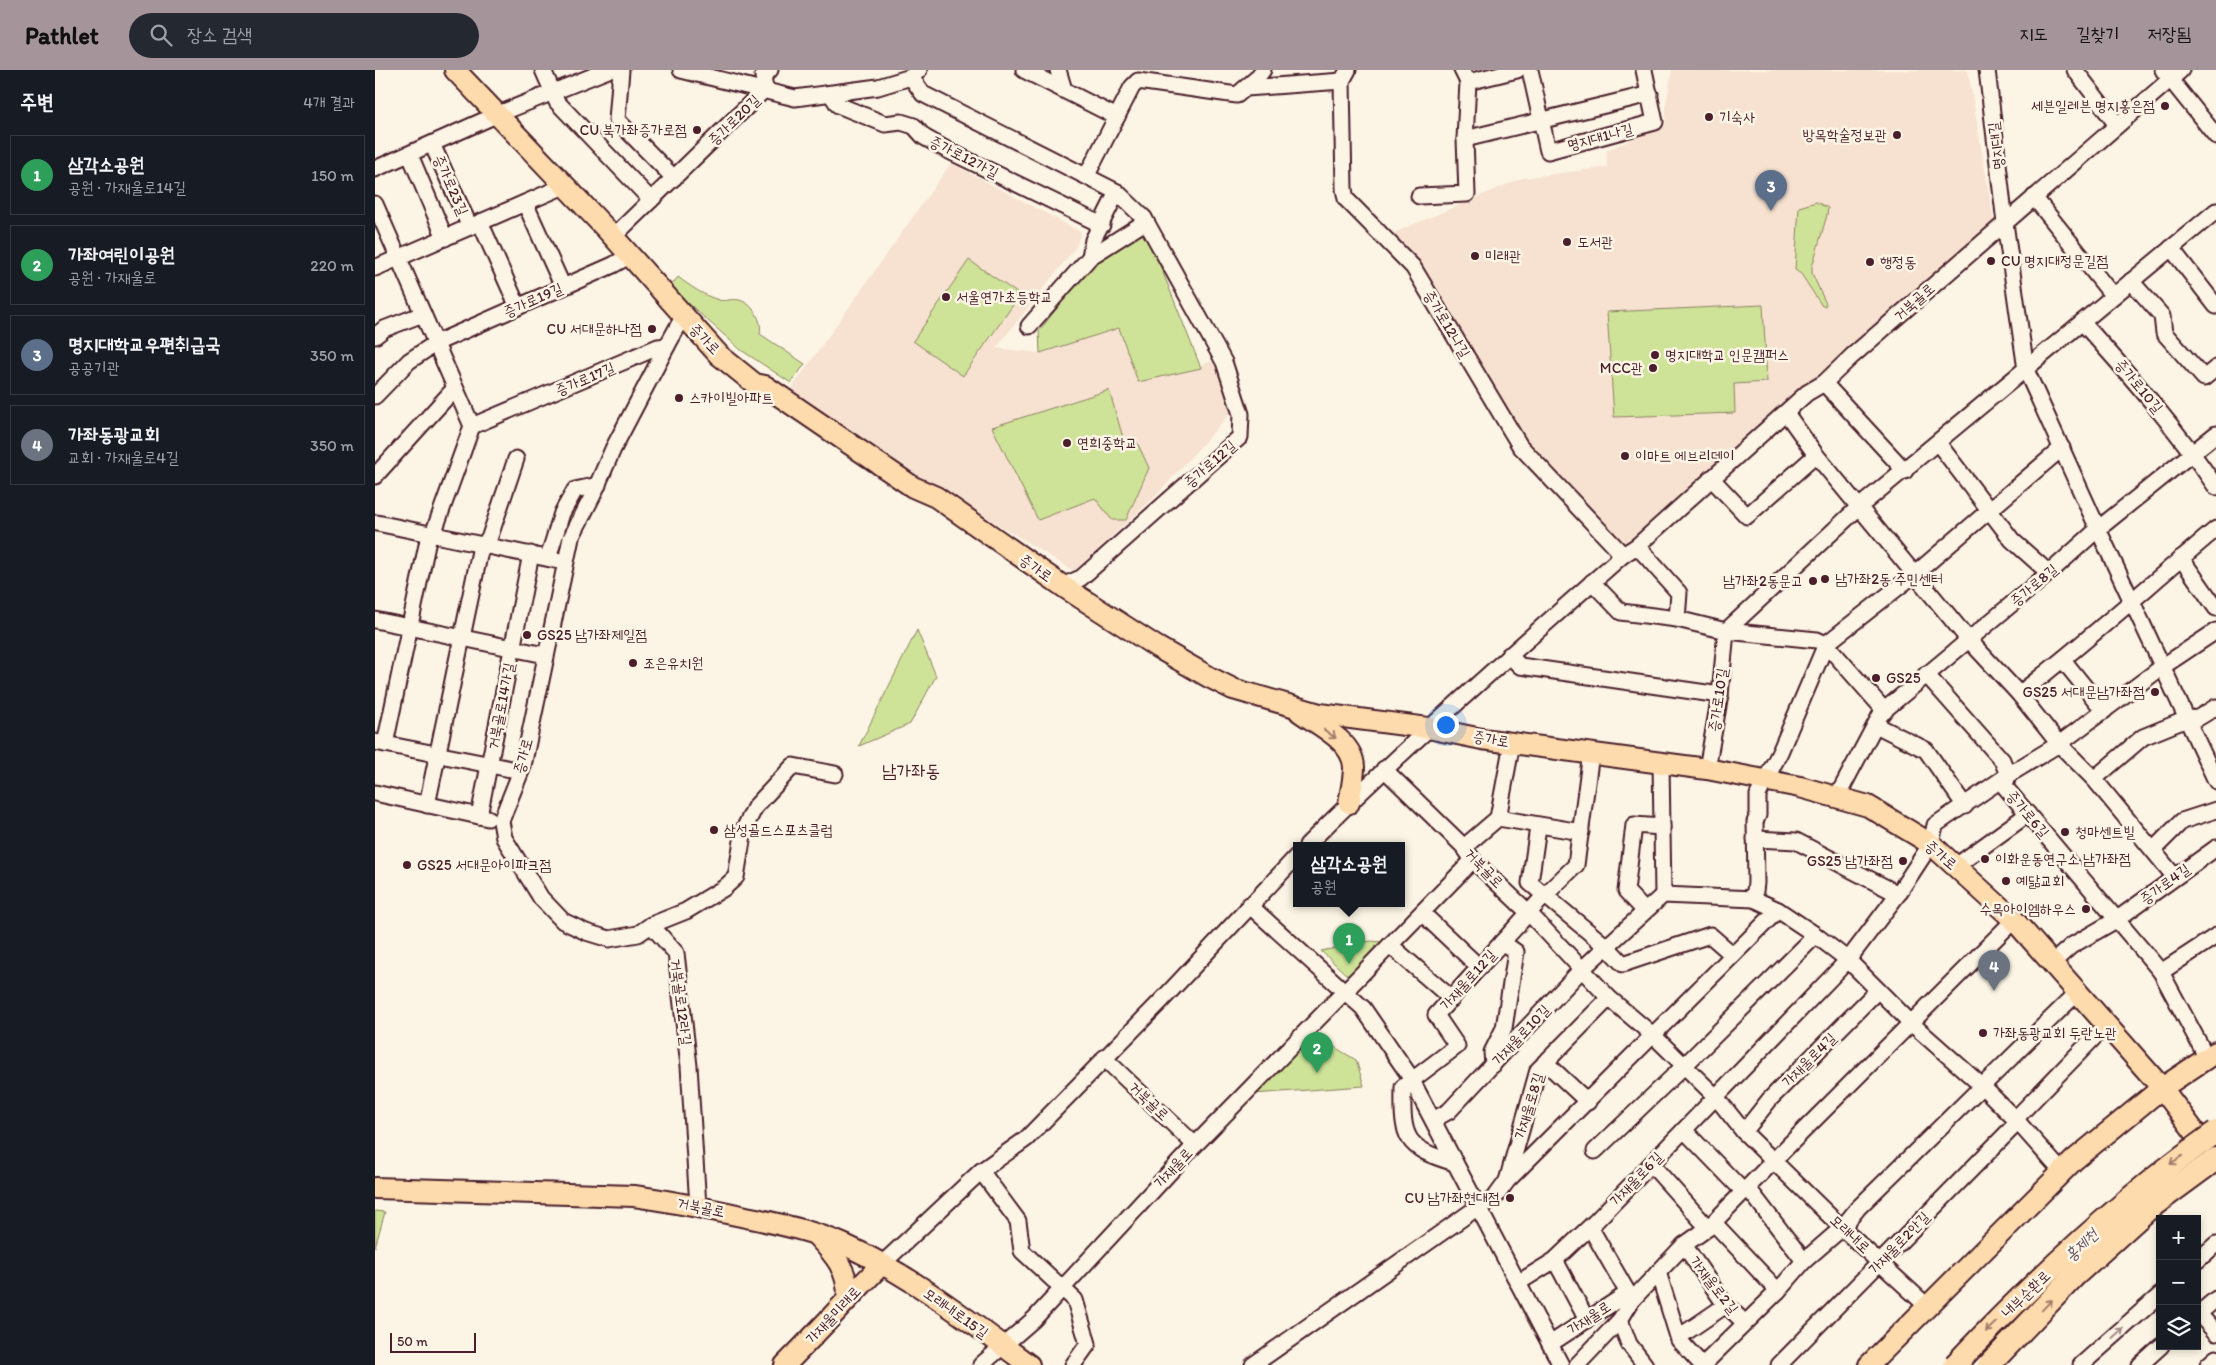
<!DOCTYPE html>
<html lang="ko">
<head>
<meta charset="utf-8">
<style>
	:root { --surface:#171b24; --page:#242831; --text:#f1f3f6; --muted:#9ea1a6; --line:#363941; --accent:#a6949b }
	body { margin:0; font-family:Itim,"Poor Story",sans-serif; background:var(--page); color:var(--text) }
	.controls { position:absolute; right:15px; bottom:15px; display:grid; overflow:hidden; border-radius:0px; box-shadow:0 2px 8px #0003 }
	.controls button { width:45px; height:45px; display:grid; place-items:center; padding:0; border:0; border-bottom:1px solid var(--line); background:var(--surface); color:var(--text); font:25px sans-serif }
	.scale { position:absolute; left:15px; bottom:12px; width:86px; box-sizing:border-box; padding-left:5px; border:2px solid #4a1f2b; border-top:0; font-size:14px; line-height:18px; white-space:nowrap; color:#4a1f2b; -webkit-text-stroke:4px #fcf5e5; paint-order:stroke }
	.you { position:absolute; left:1070px; top:654px; width:18px; height:18px; margin:-12px; border:4px solid #fff; border-radius:50%; background:#1a73e8; box-shadow:0 0 0 8px #1a73e833 }
	.badge { display:grid; place-items:center; width:32px; height:32px; border-radius:50%; background:var(--accent); color:#fff; font-size:16px; font-weight:700 }
	.pin { position:absolute; translate:-50% -41px; filter:drop-shadow(0 1px 2px #0008) }
	.pin::after { content:''; position:absolute; top:26px; width:18px; height:15px; background:inherit; clip-path:polygon(0 0,100% 0,50% 100%) }
	.popup { position:absolute; left:918px; top:772px; width:112px; height:65px; box-sizing:border-box; display:grid; place-content:center; border-radius:0px; background:var(--surface); filter:drop-shadow(0 1px 4px #0005); font-size:16px; white-space:nowrap; color:var(--muted) }
	.popup b { font-size:19px; color:var(--text) }
	.popup::after { content:''; position:absolute; left:50%; top:100%; margin-left:-10px; border:10px solid transparent; border-top-color:var(--surface) }
	.list { margin:0; padding:0; list-style:none }
	h2 { display:flex; justify-content:space-between; align-items:center; height:65px; margin:0; padding:0 20px; font-size:21px }
	h2 small { font-size:16px; font-weight:400; color:var(--muted) }
	.list li { display:grid; grid-template-columns:32px 1fr auto; gap:15px; align-items:center; box-sizing:border-box; height:80px; margin:0 10px 10px; padding:0 10px; border:1px solid var(--line); border-radius:0px }
	.list b { display:block; font-size:19px; white-space:nowrap }
	.list p { margin:0; font-size:16px; white-space:nowrap; color:var(--muted) }
	.list em { font-size:16px; font-style:normal; color:var(--muted) }
	.icon { flex:none; width:28px; height:28px; fill:none; stroke:currentColor; stroke-width:2; stroke-linecap:round; stroke-linejoin:round }
	.map { position:relative; flex:none; width:1841px; height:1295px; overflow:hidden }
	header { display:flex; align-items:center; gap:30px; box-sizing:border-box; height:70px; padding:0 25px; background:var(--accent); color:#111 }
	header strong { font-size:24px }
	nav { display:flex; gap:28px; margin-inline-start:auto; font-size:18px }
	.search { width:350px; height:45px; background:var(--page); display:flex; align-items:center; gap:12px; box-sizing:border-box; padding:0 18px; border-radius:28px; color:var(--muted); font-size:19px }
	main { display:flex }
	aside { flex:1; background:var(--surface) }
	.map>svg:first-child { display:block }
	.built { fill:#f7e2d1 }
	.green { fill:#cee398; stroke:#8c8162 }
	.lines { fill:none; stroke-linecap:round; stroke-linejoin:round }
	.minor-casing { stroke:#4a1f2b; stroke-width:19 }
	.major-casing { stroke:#4a1f2b; stroke-width:24 }
	.minor { stroke:#fcf5e5; stroke-width:15 }
	.major { stroke:#fedbac; stroke-width:20 }
	.highway-bridge-casing { stroke:#4a1f2b; stroke-width:26; stroke-linecap:butt }
	.highway-bridge { stroke:#fedbac; stroke-width:22 }
	.oneway { stroke:#a47d6c }
	.oneway2 { stroke:#a38a88 }
	.poi-dot { fill:#4a1f2b; stroke:#fcf5e5; stroke-width:2 }
	.labels { text-anchor:middle; dominant-baseline:central; stroke-width:5; stroke-linejoin:round; paint-order:stroke }
	.poi-label { font-size:15px; fill:#4a1f2b; stroke:#fcf5e5; text-anchor:start }
	.street-label { font-size:15px; fill:#4a1f2b; stroke:#fcf5e5 }
	.water-label { font-size:16px; font-style:italic; fill:#625267; stroke:#fcf5e5 }
	.quarter-label { font-size:18px; fill:#4a1f2b; stroke:#fcf5e5 }
</style>
</head>
<body>
<header>
<strong>Pathlet</strong>
<div class="search"><svg class="icon" aria-label="search" viewBox="0 0 24 24"><circle cx="10" cy="10" r="6"/><path d="M15 15l6 6"/></svg>장소 검색</div>
<nav><a>지도</a><a>길찾기</a><a>저장됨</a></nav>
</header>
<main>
<aside>
<h2>주변<small>4개 결과</small></h2>
<ul class="list">
<li><span class="badge" style="background:#2e9e5b">1</span><div><b>삼각소공원</b><p>공원 · 가재울로14길</p></div><em>150 m</em></li>
<li><span class="badge" style="background:#2e9e5b">2</span><div><b>가좌여린이공원</b><p>공원 · 가재울로</p></div><em>220 m</em></li>
<li><span class="badge" style="background:#5c6f8a">3</span><div><b>명지대학교우편취급국</b><p>공공기관</p></div><em>350 m</em></li>
<li><span class="badge" style="background:#6b7280">4</span><div><b>가좌동광교회</b><p>교회 · 가재울로4길</p></div><em>350 m</em></li>
</ul>
</aside>
<div class="map">
<svg width="1841" height="1295" viewBox="0 0 1841 1295">
	<rect width="100%" height="100%" fill="#fcf5e5"/>
	<filter id="ink" filterUnits="userSpaceOnUse"><feTurbulence type="fractalNoise" baseFrequency=".02" numOctaves="2"/><feDisplacementMap in="SourceGraphic" scale="10" xChannelSelector="R" yChannelSelector="G"/><feConvolveMatrix kernelMatrix="1 2 1 2 8 2 1 2 1" color-interpolation-filters="sRGB"/></filter>
	<g filter="url(#ink)">
		<g class="built">
			<path d="M1297,0h296l26,152 -371,323 -99,-102 -140,-206 138,-59 85,-11v-17l59,-26v-18z"/>
			<path d="M576,93l130,69 -5,15 -80,101 44,5 79,-25 19,54 78,-22 17,50 -77,86 -82,75 -157,-96 -126,-86z"/>
		</g>
		<g class="green">
			<path d="M1441,132l12,6 -1,7 -15,52v6l14,31 -1,2h-3l-21,-32 -6,-4 4,-63z"/>
			<path d="M771,160l55,138 -63,14 -19,-54 -79,25 -1,-22 52,-66z"/>
			<path d="M594,190l51,35 -57,81 -50,-35z"/>
			<path d="M303,207c12,9 26,19 41,23 6,2 14,-2 20,0 14,3 24,21 21,34l45,30 -14,19 -50,-33 -71,-63z"/>
			<path d="M1388,235l4,77 -33,2 1,29 -121,4 -7,-105z"/>
			<path d="M734,320l15,51 11,-3 14,30 -23,52h-14l-17,-22 -57,22 -46,-93z"/>
			<path d="M542,560l19,46 -26,48 -51,22z"/>
			<path d="M996,871l11,1 4,3 -37,32 -28,-26z"/>
			<path d="M953,973l28,17 8,26 -111,8 50,-50 9,5z"/>
			<path d="M0,1141l10,1 -10,35z"/>
		</g>
		<g class="lines">
			<g class="minor-casing">
				<g id="minor">
					<path d="M168,0l14,32 94,98"/>
					<path d="M246,0l-4,50 57,58"/>
					<path d="M306,0l114,28 83,-11 33,-10 8,-7"/>
					<path d="M649,0l93,47"/>
					<path d="M683,0l6,20"/>
					<path d="M973,0l-6,11 2,108 2,10 67,68 107,179 103,109"/>
					<path d="M1155,0l18,81 107,-29 -11,-52"/>
					<path d="M1612,0l18,153 21,147 72,159 118,252"/>
					<path d="M1700,0l42,55"/>
					<path d="M1788,0l53,66"/>
					<path d="M536,7l12,17 194,98 27,26 80,144 17,52 -1,23 -159,141 -19,8"/>
					<path d="M1093,12l49,-12"/>
					<path d="M871,18l96,-7"/>
					<path d="M390,19l-2,-13 7,-6"/>
					<path d="M456,24l7,11 47,19 16,-2 13,4 10,11 23,13 155,75"/>
					<path d="M1090,69l185,-45"/>
					<path d="M57,74l38,83"/>
					<path d="M35,85l35,83"/>
					<path d="M0,99l121,-54 112,-45"/>
					<path d="M712,105l45,-88 6,-6 99,14 19,-16 7,-9"/>
					<path d="M1044,126l48,-2 -2,-55 3,-57 -6,-12"/>
					<path d="M1659,127l79,99"/>
					<path d="M150,133l38,84"/>
					<path d="M0,134l97,222 186,-79 9,-1 16,-29"/>
					<path d="M105,152l38,85"/>
					<path d="M238,167l152,-148"/>
					<path d="M1796,178l45,58"/>
					<path d="M715,187l3,-17 24,-48"/>
					<path d="M0,198l189,-82"/>
					<path d="M1756,211l31,35 2,17 40,45 12,-10"/>
					<path d="M1707,252c48,53 94,106 134,165"/>
					<path d="M654,256l61,-69 52,-33 2,-6"/>
					<path d="M0,266l9,-7 39,-15"/>
					<path d="M292,276l-54,103 -20,46 -22,43 -48,228 -22,55 3,17 37,60 22,23 23,11 23,7 29,-5 13,-9 35,-14 38,-23 12,-11 8,-48 11,-22 38,-41 42,8"/>
					<path d="M1449,313l81,88"/>
					<path d="M0,326l34,-35 27,-18 177,-78 16,-9"/>
					<path d="M1411,343l30,42 152,184 51,55 40,50 35,35 80,97"/>
					<path d="M1563,373l74,97 37,33"/>
					<path d="M0,406l80,-88"/>
					<path d="M1336,408l36,38 69,-61"/>
					<path d="M2,453l188,39"/>
					<path d="M1262,476l42,47 -2,26"/>
					<path d="M173,488l14,-45 13,-23 23,-5"/>
					<path d="M1806,488l35,50"/>
					<path d="M1217,512l29,30 56,7 49,12 91,9 9,4 59,67"/>
					<path d="M0,550l170,35"/>
					<path d="M1134,585l11,11 200,29"/>
					<path d="M1688,590l41,51"/>
					<path d="M1551,604l76,86 6,15 -3,12 156,185 55,-36"/>
					<path d="M1644,624c68,-52 131,-110 197,-165"/>
					<path d="M1501,655l50,25 39,56"/>
					<path d="M0,672l146,29"/>
					<path d="M10,674l43,-204 5,-6 39,-108"/>
					<path d="M1286,692l2,133"/>
					<path d="M1009,699l80,78 9,13 56,53 80,85 45,38 62,61 28,35 98,96 86,79"/>
					<path d="M1332,699l13,-74 6,-64 133,-124 357,-296"/>
					<path d="M1719,709l49,-42 44,-18 11,-1 18,-11"/>
					<path d="M0,723l113,25"/>
					<path d="M1462,727l45,-85 167,-139 49,-44 118,-95"/>
					<path d="M52,735l53,-254 10,-15 26,-77"/>
					<path d="M104,746l52,-262"/>
					<path d="M1123,748l83,14"/>
					<path d="M1163,757l-8,56 78,65 15,16 87,-29 23,20"/>
					<path d="M1380,769l41,2 102,53"/>
					<path d="M932,775c101,-101 209,-195 316,-290l14,-9 170,-153 17,-10 27,-26 330,-287"/>
					<path d="M1089,777l34,-29 14,-75"/>
					<path d="M1778,780l29,-29 34,-11"/>
					<path d="M1581,796l72,-52"/>
					<path d="M1288,825l91,4 2,-16 -1,-61 3,-7v-20l22,-43 46,-108 89,-70 147,-126"/>
					<path d="M1379,829l24,11 36,24 34,26 63,63 70,62 35,35 46,52"/>
					<path d="M874,835l114,103 46,67 152,290"/>
					<path d="M1269,840l-18,-19 8,-66 28,2"/>
					<path d="M1047,843l57,54"/>
					<path d="M276,855l25,28 13,113 9,140"/>
					<path d="M1015,875l62,54"/>
					<path d="M1677,893l19,-17 45,-26 100,-72"/>
					<path d="M1786,902l46,86"/>
					<path d="M729,988l91,87"/>
					<path d="M1170,992l43,40"/>
					<path d="M1118,995l-1,-13 12,-24 12,-76 -14,-10"/>
					<path d="M1058,1050l16,-9 132,-141 82,-75"/>
					<path d="M1309,1060l60,62"/>
					<path d="M1369,1062l26,-33 107,-108"/>
					<path d="M1220,1081l89,-85 126,-125 4,-7"/>
					<path d="M1080,1093c-51,-15 -53,-25 -52,-76l54,-41 -21,-31 108,-119 32,-31 15,-112"/>
					<path d="M1276,1094l57,64"/>
					<path d="M606,1101l37,50 4,30 53,49 13,44 -15,21"/>
					<path d="M1132,1111l31,-111 71,-72"/>
					<path d="M1373,1118l56,73"/>
					<path d="M1339,1153l64,68"/>
					<path d="M1215,1157l42,73"/>
					<path d="M1309,1175l40,58 21,20"/>
					<path d="M1180,1190l32,60"/>
					<path d="M1822,1191l19,-17"/>
					<path d="M506,1195l100,-94 45,-32 135,-138 136,-145"/>
					<path d="M1283,1202l21,68 23,25"/>
					<path d="M1143,1213l37,-23 40,-38 253,-262 50,-66 23,-35 10,-15 4,-19 73,-50 51,-31 103,-77 54,-36"/>
					<path d="M1824,1244l17,19"/>
					<path d="M1822,1245l19,-16"/>
					<path d="M1245,1250l9,24 16,21"/>
					<path d="M1304,1267l47,-32"/>
					<path d="M1175,1274l78,-51"/>
					<path d="M606,1295l53,-46 161,-174 278,-285"/>
					<path d="M878,1295l225,-158 16,-8 13,-18 271,-271"/>
					<path d="M1202,1295l43,-45 12,-20 52,-55 24,-17 83,-85 223,-223"/>
					<path d="M1328,1295l75,-74 26,-30 38,-33 16,-20 220,-216"/>
					<path d="M1404,1295l235,-239 6,-12 87,-90"/>
					<path d="M1706,1295l79,-70"/>
					<path d="M1765,1295l21,-19"/>
					<path d="M1833,1295l8,-7"/>
				</g>
			</g>
			<g class="major-casing">
				<g id="major">
					<path d="M80,0l154,162 110,123 36,29 10,2 148,101 23,10 131,92 90,58 52,30 24,12 87,25 108,14 54,11 225,30 93,18 68,19 63,38 83,76 148,168 49,66"/>
					<path d="M925,642c18,13 53,29 54,55 0,12 -3,24 -5,36"/>
					<path d="M0,1118l259,8c38,5 75,13 112,21 33,7 68,14 99,28 66,30 126,77 184,120"/>
					<path d="M442,1166c18,19 31,34 31,61"/>
					<path d="M410,1295c33,-33 63,-67 96,-100"/>
					<path d="M1494,1295l205,-205 88,-72 54,-36"/>
				</g>
			</g>
			<use href="#minor" class="minor"/>
			<use href="#major" class="major"/>
			<g class="highway-bridge-casing">
				<g id="highway-bridge">
					<path d="M1580,1295c80,-85 166,-166 261,-233"/>
					<path d="M1614,1295l86,-90 73,-66 68,-50"/>
				</g>
			</g>
			<use href="#highway-bridge" class="highway-bridge"/>
		</g>
		<defs><path id="oneway-shaft" d="M-6 0H5M1.5-3L5.5 0L1.5 3" fill="none" stroke-width="1.6" stroke-linecap="round" stroke-linejoin="round" transform="scale(1.25)"/></defs>
		<g class="oneway">
			<use href="#oneway-shaft" transform="translate(955 664) rotate(36)"/>
			<use href="#oneway-shaft" transform="translate(1801 1090) rotate(145)"/>
			<use href="#oneway-shaft" transform="translate(1672 1235) rotate(-46)"/>
			<use href="#oneway-shaft" transform="translate(1616 1257) rotate(136)"/>
		</g>
		<use class="oneway2" href="#oneway-shaft" transform="translate(1743 1263) rotate(-42)"/>
	</g>
	<g class="poi-dot">
		<circle cx="1790" cy="36" r="5"/>
		<circle cx="1334" cy="47" r="5"/>
		<circle cx="322" cy="60" r="5"/>
		<circle cx="1522" cy="65" r="5"/>
		<circle cx="1192" cy="172" r="5"/>
		<circle cx="1100" cy="186" r="5"/>
		<circle cx="1616" cy="191" r="5"/>
		<circle cx="1495" cy="192" r="5"/>
		<circle cx="571" cy="227" r="5"/>
		<circle cx="277" cy="259" r="5"/>
		<circle cx="1280" cy="285" r="5"/>
		<circle cx="1278" cy="298" r="5"/>
		<circle cx="304" cy="328" r="5"/>
		<circle cx="692" cy="373" r="5"/>
		<circle cx="1250" cy="386" r="5"/>
		<circle cx="1450" cy="509" r="5"/>
		<circle cx="1438" cy="511" r="5"/>
		<circle cx="152" cy="565" r="5"/>
		<circle cx="258" cy="593" r="5"/>
		<circle cx="1501" cy="608" r="5"/>
		<circle cx="1780" cy="622" r="5"/>
		<circle cx="339" cy="760" r="5"/>
		<circle cx="1690" cy="762" r="5"/>
		<circle cx="1610" cy="789" r="5"/>
		<circle cx="1528" cy="791" r="5"/>
		<circle cx="32" cy="795" r="5"/>
		<circle cx="1631" cy="811" r="5"/>
		<circle cx="1711" cy="839" r="5"/>
		<circle cx="1608" cy="963" r="5"/>
		<circle cx="1135" cy="1128" r="5"/>
	</g>
	<g class="labels">
		<g class="poi-label">
			<text x="1780" y="36" text-anchor="end">세븐일레븐 명지홍은점</text>
			<text x="1344" y="47">기숙사</text>
			<text x="312" y="60" text-anchor="end">CU 북가좌증가로점</text>
			<text x="1512" y="65" text-anchor="end">방목학술정보관</text>
			<text x="1202" y="172">도서관</text>
			<text x="1110" y="186">미래관</text>
			<text x="1626" y="191">CU 명지대정문길점</text>
			<text x="1505" y="192">행정동</text>
			<text x="581" y="227">서울연가초등학교</text>
			<text x="267" y="259" text-anchor="end">CU 서대문하나점</text>
			<text x="1290" y="285">명지대학교 인문캠퍼스</text>
			<text x="1268" y="298" text-anchor="end">MCC관</text>
			<text x="314" y="328">스카이빌아파트</text>
			<text x="702" y="373">연희중학교</text>
			<text x="1260" y="386">이마트 에브리데이</text>
			<text x="1460" y="509">남가좌2동 주민센터</text>
			<text x="1428" y="511" text-anchor="end">남가좌2동문고</text>
			<text x="162" y="565">GS25 남가좌제일점</text>
			<text x="268" y="593">조은유치원</text>
			<text x="1511" y="608">GS25</text>
			<text x="1770" y="622" text-anchor="end">GS25 서대문남가좌점</text>
			<text x="349" y="760">삼성골드스포츠클럽</text>
			<text x="1700" y="762">청마센트빌</text>
			<text x="1620" y="789">이화운동연구소 남가좌점</text>
			<text x="1518" y="791" text-anchor="end">GS25 남가좌점</text>
			<text x="42" y="795">GS25 서대문아이파크점</text>
			<text x="1641" y="811">예닮교회</text>
			<text x="1701" y="839" text-anchor="end">수목아이엠하우스</text>
			<text x="1618" y="963">가좌동광교회 두란노관</text>
			<text x="1125" y="1128" text-anchor="end">CU 남가좌현대점</text>
		</g>
		<g class="street-label">
			<text transform="translate(359 50) rotate(-44)">증가로20길</text>
			<text transform="translate(1225 67) rotate(-15)">명지대1나길</text>
			<text transform="translate(1621 76) rotate(-97)">명지대길</text>
			<text transform="translate(589 87) rotate(27)">증가로12가길</text>
			<text transform="translate(76 115) rotate(66)">증가로23길</text>
			<text transform="translate(158 230) rotate(-24)">증가로19길</text>
			<text transform="translate(1539 232) rotate(-41)">거북골로</text>
			<text transform="translate(1072 254) rotate(59)">증가로12나길</text>
			<text transform="translate(330 269) rotate(46)">증가로</text>
			<text transform="translate(210 309) rotate(-23)">증가로17길</text>
			<text transform="translate(1764 316) rotate(50)">증가로10길</text>
			<text transform="translate(835 394) rotate(-41)">증가로12길</text>
			<text transform="translate(661 498) rotate(35)">증가로</text>
			<text transform="translate(1659 515) rotate(-40)">증가로8길</text>
			<text transform="translate(1343 630) rotate(-82)">증가로10길</text>
			<text transform="translate(126 636) rotate(-79)">거북골로14가길</text>
			<text transform="translate(1116 669) rotate(9)">증가로</text>
			<text transform="translate(148 686) rotate(-75)">증가로</text>
			<text transform="translate(1653 744) rotate(50)">증가로6길</text>
			<text transform="translate(1566 785) rotate(40)">증가로</text>
			<text transform="translate(1109 798) rotate(46)">거북골로</text>
			<text transform="translate(1790 814) rotate(-36)">증가로4길</text>
			<text transform="translate(1093 910) rotate(-48)">가재울로12길</text>
			<text transform="translate(306 932) rotate(83)">거북골로12라길</text>
			<text transform="translate(1146 965) rotate(-47)">가재울로10길</text>
			<text transform="translate(1434 990) rotate(-45)">가재울로4길</text>
			<text transform="translate(774 1031) rotate(44)">거북골로</text>
			<text transform="translate(1154 1036) rotate(-73)">가재울로8길</text>
			<text transform="translate(798 1098) rotate(-47)">가재울로</text>
			<text transform="translate(1261 1109) rotate(-46)">가재울로6길</text>
			<text transform="translate(326 1137) rotate(12)">거북골로</text>
			<text transform="translate(1475 1164) rotate(43)">모래내로</text>
			<text transform="translate(1524 1173) rotate(-46)">가재울로2안길</text>
			<text transform="translate(1339 1215) rotate(52)">가재울로2길</text>
			<text transform="translate(1651 1224) rotate(-44)">내부순환로</text>
			<text transform="translate(581 1243) rotate(35)">모래내로15길</text>
			<text transform="translate(458 1245) rotate(-47)">가재울미래로</text>
			<text transform="translate(1214 1248) rotate(-33)">가재울로</text>
		</g>
		<g class="water-label">
			<text transform="translate(1706 1175) rotate(-44)">홍제천</text>
		</g>
		<g class="quarter-label">
			<text x="536" y="701">남가좌동</text>
		</g>
	</g>
</svg>
<div class="controls">
<button>+</button>
<button>−</button>
<button><svg class="icon" aria-label="layers" viewBox="0 0 24 24"><path d="M12 4l9 5-9 5-9-5zM3 14l9 5 9-5"/></svg></button>
</div>
<div class="scale">50 m</div>
<div class="you"></div>
<div class="pin badge" style="left:974px;top:894px;background:#2e9e5b">1</div>
<div class="popup"><b>삼각소공원</b>공원</div>
<div class="pin badge" style="left:942px;top:1003px;background:#2e9e5b">2</div>
<div class="pin badge" style="left:1396px;top:141px;background:#5c6f8a">3</div>
<div class="pin badge" style="left:1619px;top:921px;background:#6b7280">4</div>
</div>
</main>
</body>
</html>
